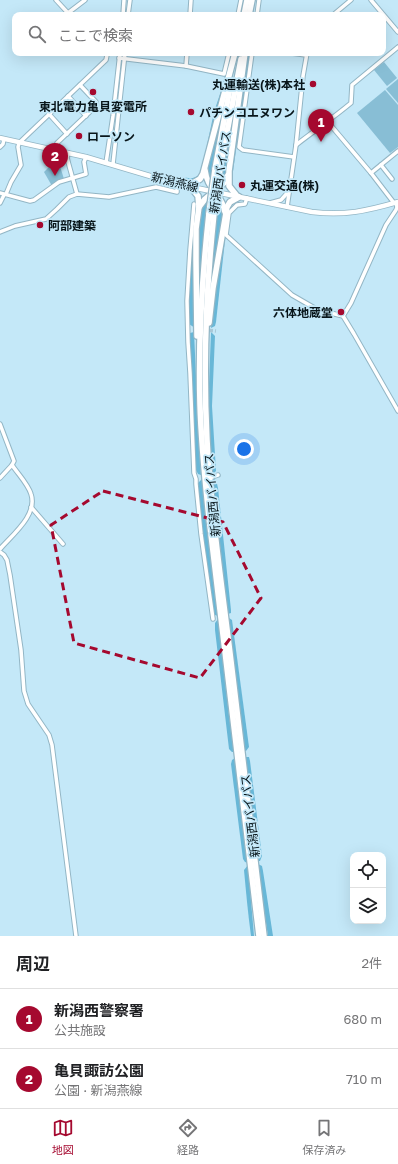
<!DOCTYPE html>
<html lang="ja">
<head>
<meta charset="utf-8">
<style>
	:root { --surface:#fff; --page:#f6f6f6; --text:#202124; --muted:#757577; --line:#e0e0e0; --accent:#a5092f }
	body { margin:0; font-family:"Golos Text","Noto Sans JP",sans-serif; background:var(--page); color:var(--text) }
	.controls { position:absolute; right:12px; bottom:12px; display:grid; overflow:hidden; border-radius:8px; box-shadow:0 4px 16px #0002 }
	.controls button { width:36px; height:36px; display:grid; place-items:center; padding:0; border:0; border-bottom:1px solid var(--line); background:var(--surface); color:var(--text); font:20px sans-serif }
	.you { position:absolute; left:244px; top:449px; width:14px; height:14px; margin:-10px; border:3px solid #fff; border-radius:50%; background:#1a73e8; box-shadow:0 0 0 6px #1a73e833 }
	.badge { display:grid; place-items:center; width:26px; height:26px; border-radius:50%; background:var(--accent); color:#fff; font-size:13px; font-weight:700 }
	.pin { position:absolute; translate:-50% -33px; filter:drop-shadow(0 1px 2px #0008) }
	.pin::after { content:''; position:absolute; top:21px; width:14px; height:12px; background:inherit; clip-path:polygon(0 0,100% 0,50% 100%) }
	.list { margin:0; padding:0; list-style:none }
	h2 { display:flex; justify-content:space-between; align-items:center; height:52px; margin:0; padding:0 16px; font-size:17px }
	h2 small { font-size:13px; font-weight:400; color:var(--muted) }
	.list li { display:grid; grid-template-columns:26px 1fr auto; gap:12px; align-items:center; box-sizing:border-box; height:60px; padding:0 16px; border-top:1px solid var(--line) }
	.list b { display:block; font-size:15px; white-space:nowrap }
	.list p { margin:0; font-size:13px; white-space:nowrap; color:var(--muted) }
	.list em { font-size:13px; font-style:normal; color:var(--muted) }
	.icon { flex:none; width:22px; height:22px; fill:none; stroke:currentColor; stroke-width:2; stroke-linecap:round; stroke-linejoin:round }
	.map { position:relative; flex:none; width:398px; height:936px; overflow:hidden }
	.search { position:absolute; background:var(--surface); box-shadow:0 4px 16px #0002; left:12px; right:12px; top:12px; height:44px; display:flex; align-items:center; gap:10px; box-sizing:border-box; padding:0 14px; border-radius:8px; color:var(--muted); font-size:15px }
	.sheet { height:172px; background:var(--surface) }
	nav { display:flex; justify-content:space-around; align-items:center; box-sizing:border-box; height:56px; border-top:1px solid var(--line); background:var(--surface); font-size:11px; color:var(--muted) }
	nav a { display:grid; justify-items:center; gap:2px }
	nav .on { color:var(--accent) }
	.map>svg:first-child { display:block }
	.green { fill:#88bed5 }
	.forest { fill:#68b7d7 }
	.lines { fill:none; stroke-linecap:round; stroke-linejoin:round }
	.minor-tunnel { stroke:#a8c8d7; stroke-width:3.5; stroke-dasharray:3.5 2; stroke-linecap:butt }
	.minor-casing { stroke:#93b6c5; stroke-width:5.5 }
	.major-casing { stroke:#93b6c5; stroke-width:6 }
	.highway-casing { stroke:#93b6c5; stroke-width:8 }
	.minor { stroke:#fff; stroke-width:3.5 }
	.major { stroke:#fff; stroke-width:4.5 }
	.highway { stroke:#fff; stroke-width:5.5 }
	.highway-bridge-casing { stroke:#93b6c5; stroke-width:8; stroke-linecap:butt }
	.highway-bridge { stroke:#fff; stroke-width:5.5 }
	.marked { fill:none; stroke:#a5092f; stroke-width:3; stroke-dasharray:8 5; stroke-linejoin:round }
	.poi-dot { fill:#a5092f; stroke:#c4e8f8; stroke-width:1.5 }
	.labels { text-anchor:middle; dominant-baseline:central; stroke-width:3.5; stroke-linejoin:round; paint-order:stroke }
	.poi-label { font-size:12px; font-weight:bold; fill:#08151a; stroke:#c4e8f8; text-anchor:start }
	.street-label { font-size:12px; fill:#08151a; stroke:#c4e8f8 }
</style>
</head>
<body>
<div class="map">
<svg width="398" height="936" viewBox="0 0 398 936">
	<rect width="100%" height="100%" fill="#c4e8f8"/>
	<g class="green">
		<path d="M384,62l13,16 -10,8 -13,-16z"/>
		<path d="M398,79v24l-12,-14z"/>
		<path d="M385,90l13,15v42l-8,6 -33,-40z"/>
		<path d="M59,163l5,16 -12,7 -8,-14 6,-6z"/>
	</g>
	<g class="forest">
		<path d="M230,53h2l-28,107 -3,14 -5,7c-5,0 -10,1 -14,-2l1,-2c7,2 12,2 18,-4l13,-61 7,-21z"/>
		<path d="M247,53h3l-19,132 6,-61z"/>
		<path d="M238,87l-13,91 -5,7 7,-42z"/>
		<path d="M224,103l-14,81 -4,-10 2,-12z"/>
		<path d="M208,198l-7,62 -3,56 -1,-72 4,-37z"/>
		<path d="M219,199l5,10 -1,9 -14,87 2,-36 3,-15v-13z"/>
		<path d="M228,213l-12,109 -1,4 -4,2 3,-32z"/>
		<path d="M195,215l-2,36 2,77 -6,-4c-2,-36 3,-73 6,-109z"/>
		<path d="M194,332l5,110 2,33 -3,-1 -2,-4 -7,-134 1,-3z"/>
		<path d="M211,332l4,4 -3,70 4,65 -2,2 -2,1 -4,-64z"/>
		<path d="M212,478c5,1 5,6 6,10l13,122v3l-3,1z"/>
		<path d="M202,479l16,137 -3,-1 -2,-3 -12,-94 -3,-35z"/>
		<path d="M229,618l3,2 17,127 -3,4h-2z"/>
		<path d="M218,619l11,96 5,37h-2l-3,-3 -14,-119v-7z"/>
		<path d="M245,757h4l1,4 12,95 -2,5h-2z"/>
		<path d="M235,758l13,105 -3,-1 -2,-3 -12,-95 1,-4z"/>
		<path d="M258,864l4,2 1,5 10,65h-5l-4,-26z"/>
		<path d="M248,865l6,71h-3c-3,-22 -5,-44 -7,-66z"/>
	</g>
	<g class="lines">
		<path class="minor-tunnel" d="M204,330l12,1"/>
		<g class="minor-casing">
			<g id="minor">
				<path d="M56,0l12,13"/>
				<path d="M371,0l27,32"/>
				<path d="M70,15l-2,-2 17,-13"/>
				<path d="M123,15l1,-15"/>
				<path d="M128,15l2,-15"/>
				<path d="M190,15l1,-15"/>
				<path d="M238,15l3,-15"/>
				<path d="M257,15l2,-15"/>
				<path d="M333,15l18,-15"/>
				<path d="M252,53l-13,94 4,3 51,7"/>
				<path d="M291,53l15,2"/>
				<path d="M119,58l67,8 38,8 5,-21"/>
				<path d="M186,66l1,-13"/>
				<path d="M68,96l18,20"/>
				<path d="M49,114l18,20"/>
				<path d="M328,122l43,51 23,30"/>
				<path d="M296,145c18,-14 37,-27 55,-42l1,-18 46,-38"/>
				<path d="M0,147l3,-3 1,-5"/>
				<path d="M55,150l2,-7 40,-38 -1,-3 -16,-17"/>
				<path d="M68,153l-1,5 10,36"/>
				<path d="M106,163l7,-47 7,-63"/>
				<path d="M113,164l12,-111"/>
				<path d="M381,165l11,14"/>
				<path d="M371,173l27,-22"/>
				<path d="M0,193l30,8 4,-1 25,-18 27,-8 -2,-12 2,-5"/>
				<path d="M6,194l5,-12 10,-17 -3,-18 1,-4 87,-83 1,-5 -2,-2"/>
				<path d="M247,198l-2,6 -8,1 -8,8 -3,22 66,60 26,15 25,6 11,18 44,77"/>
				<path d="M0,203l4,-8"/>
				<path d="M270,203l11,-3 8,-9"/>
				<path d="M194,204l-4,46 -3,51 1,41 2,31 4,100 2,6v5l5,50 12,85"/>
				<path d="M287,207l9,-62 7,-69 4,-23"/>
				<path d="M0,232l15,-6 31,-7 11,-10 12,-12 8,-3 32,3 47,-10 21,5v-8"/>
				<path d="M343,316l8,-13 35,-78 10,-15 1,-3 -1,-4"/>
				<path d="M0,424l14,37 -2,4c6,9 16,19 19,29 7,21 -19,41 -31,55"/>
				<path d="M212,477l6,-2"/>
				<path d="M0,478l12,-13"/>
				<path d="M31,507l32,37"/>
				<path d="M0,552l4,3 3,5 3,15 11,75 3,41 4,13 21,31 3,10 24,191"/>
			</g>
		</g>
		<g class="major-casing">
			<path id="major" d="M0,138l86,19 91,27 135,28c32,4 55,-1 86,-10"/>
		</g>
		<g class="highway-casing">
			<g id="highway">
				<path d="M244,15l3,-15"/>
				<path d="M249,15l3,-15"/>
				<path d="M215,169l15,-81"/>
				<path d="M220,169l21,-110"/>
				<path d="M205,170c2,19 17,24 20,42"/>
				<path d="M188,186l12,-7 3,-5 32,-121"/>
				<path d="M190,186l8,10 1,11 -3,22v31l1,76"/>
				<path d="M237,196l-8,-10v-15l16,-118"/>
				<path d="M199,207l6,-8 19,-16 4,-8"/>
				<path d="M209,213c-7,64 -11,128 -9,192 1,38 5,75 9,113l50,418"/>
				<path d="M214,214c-8,75 -11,150 -7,226 4,74 15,147 24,221 11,92 22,183 33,275"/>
				<path d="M209,323l4,-35 14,-81 3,-5 9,-5"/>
			</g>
		</g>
		<use href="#minor" class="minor"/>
		<use href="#major" class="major"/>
		<use href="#highway" class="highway"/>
		<g class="highway-bridge-casing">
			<g id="highway-bridge">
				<path d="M209,213l6,-44"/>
				<path d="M214,214l6,-45"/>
			</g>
		</g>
		<use href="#highway-bridge" class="highway-bridge"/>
	</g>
	<path class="marked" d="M103,491l120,31 38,76 -61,80 -126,-35 -23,-118z"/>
	<g class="poi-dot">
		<circle cx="313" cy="84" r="4"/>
		<circle cx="93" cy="92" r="4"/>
		<circle cx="191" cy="112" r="4"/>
		<circle cx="79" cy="136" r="4"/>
		<circle cx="242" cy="185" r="4"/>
		<circle cx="40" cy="225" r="4"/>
		<circle cx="341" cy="312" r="4"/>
	</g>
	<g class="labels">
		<g class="poi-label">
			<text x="305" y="84" text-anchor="end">丸運輸送(株)本社</text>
			<text x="93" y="106" text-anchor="middle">東北電力亀貝変電所</text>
			<text x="199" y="112">パチンコエヌワン</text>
			<text x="87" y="136">ローソン</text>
			<text x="250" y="185">丸運交通(株)</text>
			<text x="48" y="225">阿部建築</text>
			<text x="333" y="312" text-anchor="end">六体地蔵堂</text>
		</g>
		<g class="street-label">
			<text transform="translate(220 172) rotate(-81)">新潟西バイパス</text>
			<text transform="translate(175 182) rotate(14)">新潟燕線</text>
			<text transform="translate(212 495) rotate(-95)">新潟西バイパス</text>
			<text transform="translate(250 816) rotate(-97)">新潟西バイパス</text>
		</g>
	</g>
</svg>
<div class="controls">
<button><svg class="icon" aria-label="locate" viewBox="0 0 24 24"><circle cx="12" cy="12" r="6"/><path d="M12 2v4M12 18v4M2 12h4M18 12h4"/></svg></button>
<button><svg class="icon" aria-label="layers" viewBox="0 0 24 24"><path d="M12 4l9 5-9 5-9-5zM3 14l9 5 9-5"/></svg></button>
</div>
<div class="you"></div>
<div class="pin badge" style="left:321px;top:142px">1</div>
<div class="pin badge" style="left:55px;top:176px">2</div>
<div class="search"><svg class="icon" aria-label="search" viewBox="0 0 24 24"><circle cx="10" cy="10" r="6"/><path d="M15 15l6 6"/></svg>ここで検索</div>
</div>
<section class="sheet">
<h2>周辺<small>2件</small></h2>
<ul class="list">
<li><span class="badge">1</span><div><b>新潟西警察署</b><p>公共施設</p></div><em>680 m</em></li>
<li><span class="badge">2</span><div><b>亀貝諏訪公園</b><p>公園 · 新潟燕線</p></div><em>710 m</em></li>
</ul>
</section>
<nav>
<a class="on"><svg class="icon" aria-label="map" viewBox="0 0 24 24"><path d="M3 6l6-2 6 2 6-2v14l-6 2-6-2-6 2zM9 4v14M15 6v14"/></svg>地図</a>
<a><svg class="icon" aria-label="directions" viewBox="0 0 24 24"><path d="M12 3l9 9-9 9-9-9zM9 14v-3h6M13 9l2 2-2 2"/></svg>経路</a>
<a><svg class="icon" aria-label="saved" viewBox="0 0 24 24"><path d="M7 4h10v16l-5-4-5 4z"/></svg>保存済み</a>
</nav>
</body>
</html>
